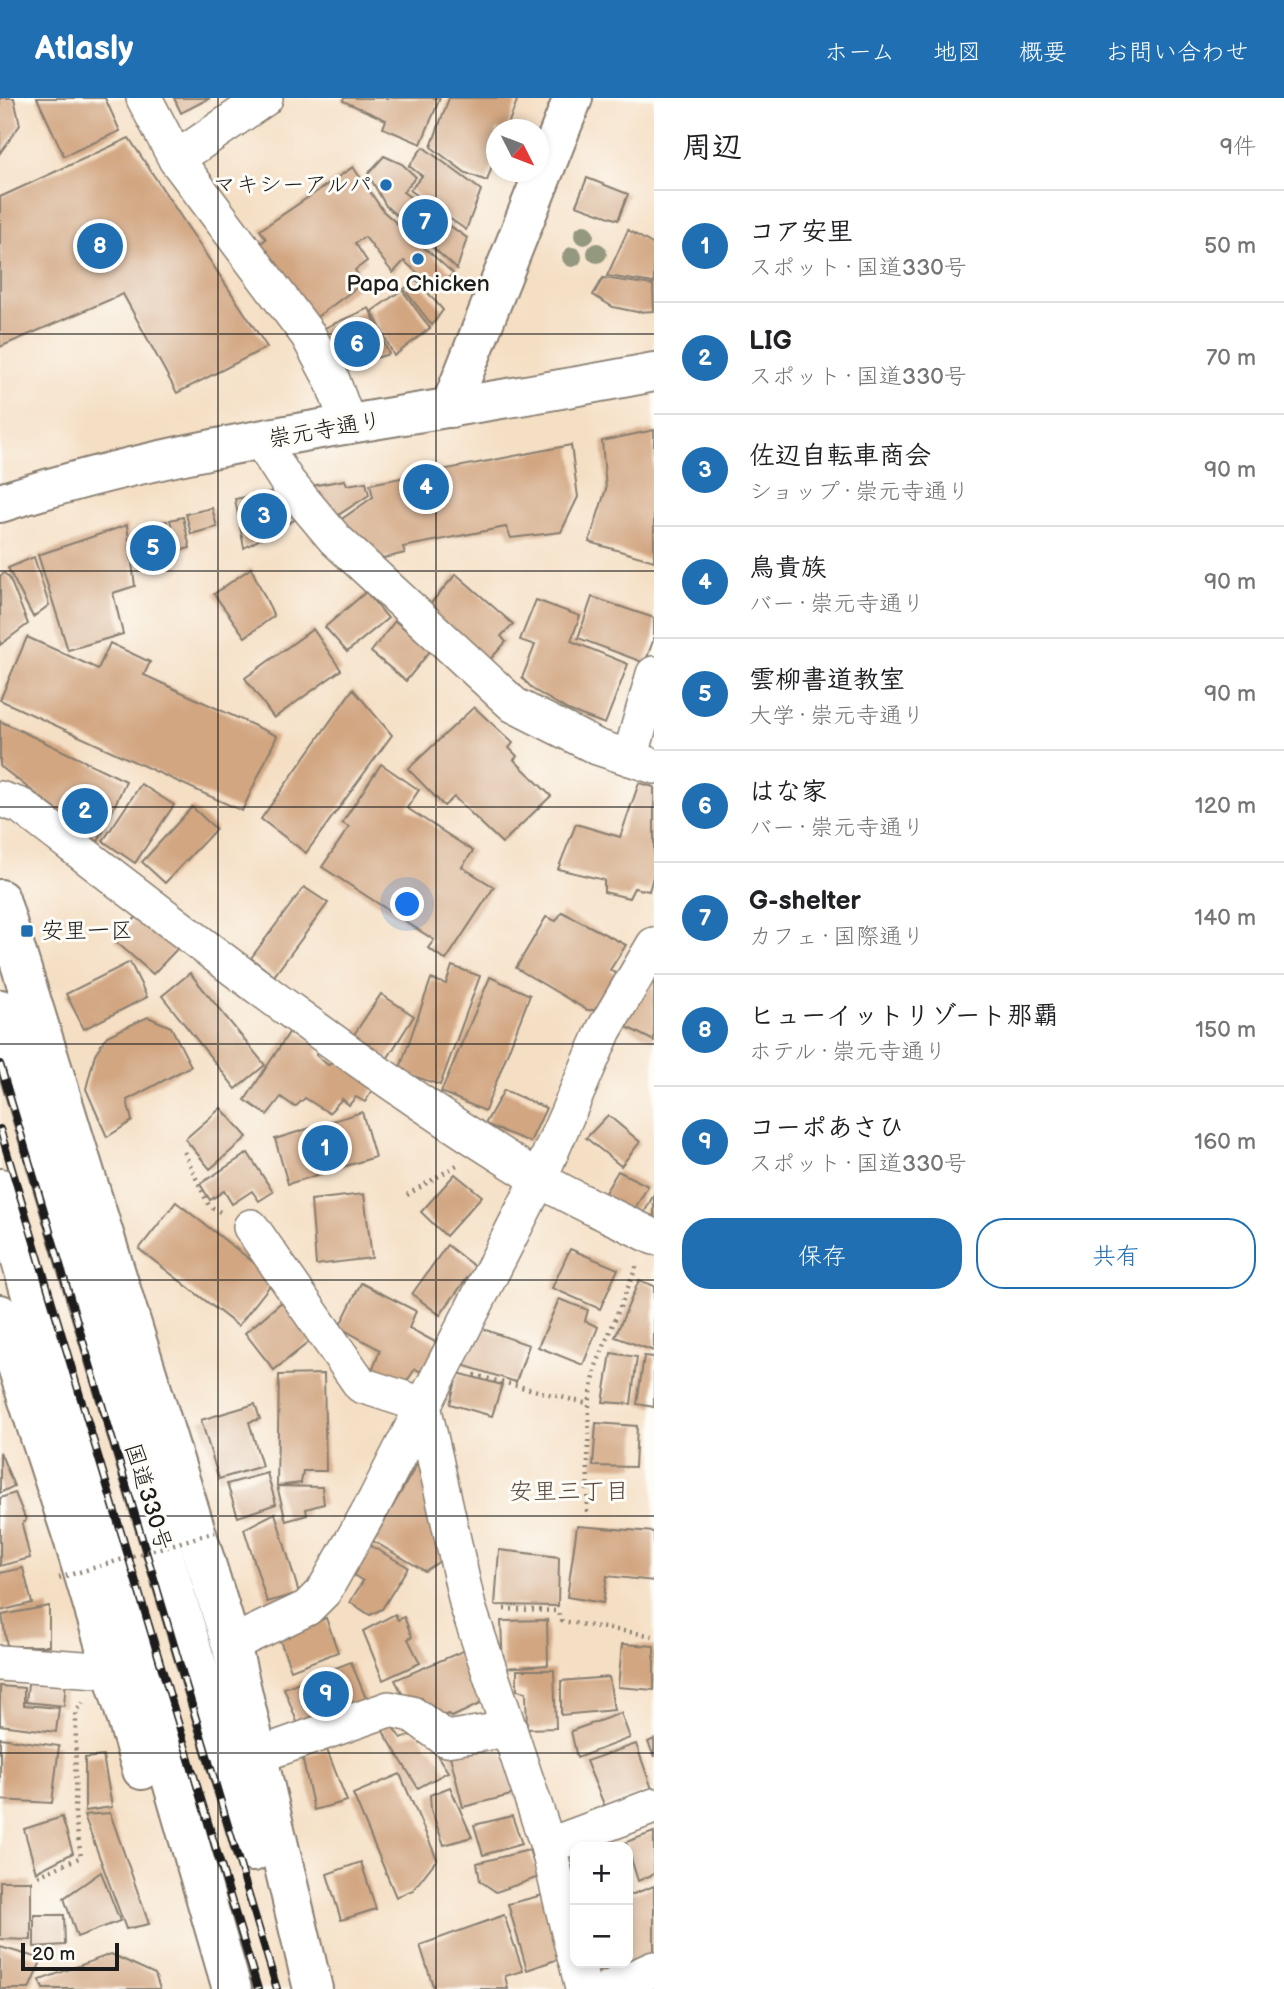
<!DOCTYPE html>
<html lang="ja">
<head>
<meta charset="utf-8">
<style>
	:root { --surface:#fff; --page:#f6f6f6; --text:#202124; --muted:#757577; --line:#e0e0e0; --accent:#1f6fb2 }
	body { margin:0; font-family:"Balsamiq Sans","Klee One",sans-serif; background:var(--page); color:var(--text) }
	.controls { position:absolute; right:21px; bottom:21px; display:grid; overflow:hidden; border-radius:14px; box-shadow:0 4px 10px #0003 }
	.controls button { width:63px; height:63px; display:grid; place-items:center; padding:0; border:0; border-bottom:2px solid var(--line); background:var(--surface); color:var(--text); font:35px sans-serif }
	.compass { position:absolute; left:486px; top:21px; width:63px; height:63px; border-radius:50%; background:var(--surface); box-shadow:0 4px 10px #0003; rotate:132deg }
	.scale { position:absolute; left:21px; bottom:18px; width:98px; box-sizing:border-box; padding-left:7px; border:4px solid #1c1c1c; border-top:0; font-size:19px; line-height:24px; white-space:nowrap; color:#1c1c1c; -webkit-text-stroke:5px #fdfcf7; paint-order:stroke }
	.you { position:absolute; left:408px; top:807px; width:24px; height:24px; margin:-18px; border:5px solid #fff; border-radius:50%; background:#1a73e8; box-shadow:0 0 0 10px #1a73e833 }
	.badge { display:grid; place-items:center; width:46px; height:46px; border-radius:50%; background:var(--accent); color:#fff; font-size:23px; font-weight:700 }
	.pin { position:absolute; translate:-50% -50%; border:4px solid #fff; box-shadow:0 2px 7px #0006 }
	.list { margin:0; padding:0; list-style:none }
	h2 { display:flex; justify-content:space-between; align-items:center; height:91px; margin:0; padding:0 28px; font-size:30px }
	h2 small { font-size:23px; font-weight:400; color:var(--muted) }
	.list li { display:grid; grid-template-columns:46px 1fr auto; gap:21px; align-items:center; box-sizing:border-box; height:112px; padding:0 28px; border-top:2px solid var(--line) }
	.list b { display:block; font-size:26px; white-space:nowrap }
	.list p { margin:0; font-size:23px; white-space:nowrap; color:var(--muted) }
	.list em { font-size:23px; font-style:normal; color:var(--muted) }
	.actions { display:flex; gap:14px; padding:21px 28px }
	.actions a { flex:1; padding:16px 0; border:2px solid var(--accent); border-radius:28px; text-align:center; font-size:24px; color:var(--accent) }
	.actions .main { background:var(--accent); color:#fff }
	.map { position:relative; flex:none; width:654px; height:1891px; overflow:hidden }
	header { display:flex; align-items:center; gap:42px; box-sizing:border-box; height:98px; padding:0 35px; background:var(--accent); color:#fff }
	header strong { font-size:33px }
	nav { display:flex; gap:38px; margin-inline-start:auto; font-size:24px }
	main { display:flex }
	aside { flex:1; background:var(--surface) }
	.map>svg:first-child { display:block }
	.building { fill:#d2a681 }
	.lines { fill:none; stroke-linecap:round; stroke-linejoin:round }
	.minor-casing { stroke:#887e70; stroke-width:38 }
	.major-casing { stroke:#887e70; stroke-width:42 }
	.highway-casing { stroke:#887e70; stroke-width:42 }
	.path { stroke:#887e70; stroke-width:4.5; stroke-dasharray:2 5; stroke-linecap:butt }
	.minor { stroke:#fff; stroke-width:35 }
	.major { stroke:#fff; stroke-width:38 }
	.highway { stroke:#fff; stroke-width:38 }
	.rail-casing { stroke:#1c1c1c; stroke-width:8 }
	.rail { stroke:#fdfcf7; stroke-width:5; stroke-dasharray:16; stroke-linecap:butt }
	.path-bridge { stroke:#887e70; stroke-width:4.5; stroke-dasharray:2 5; stroke-linecap:butt }
	.tree { fill:#93987e }
	.grid { fill:none; stroke:#1c1c1c; stroke-width:2; stroke-opacity:0.55 }
	.poi-dot { fill:#1f6fb2; stroke:#fdfcf7; stroke-width:2.5 }
	.labels { text-anchor:middle; dominant-baseline:central; stroke-width:6; stroke-linejoin:round; paint-order:stroke }
	.poi-label { font-size:23px; fill:#1c1c1c; stroke:#fdfcf7; text-anchor:end }
	.street-label { font-size:23px; fill:#1c1c1c; stroke:#fdfcf7 }
	.neighbourhood-label { font-size:24px; fill:#5c4c3f; stroke:#fdfcf7 }
</style>
</head>
<body>
<header>
<strong>Atlasly</strong>
<nav><a>ホーム</a><a>地図</a><a>概要</a><a>お問い合わせ</a></nav>
</header>
<main>
<div class="map">
<svg width="654" height="1891" viewBox="0 0 654 1891">
	<rect width="100%" height="100%" fill="#fdfcf7"/>
	<filter id="ink" filterUnits="userSpaceOnUse"><feTurbulence type="fractalNoise" baseFrequency=".0143" numOctaves="2"/><feDisplacementMap in="SourceGraphic" scale="14" xChannelSelector="R" yChannelSelector="G"/><feConvolveMatrix kernelMatrix="1 2 1 2 8 2 1 2 1" color-interpolation-filters="sRGB"/></filter>
	<filter id="wash" filterUnits="userSpaceOnUse"><feTurbulence type="fractalNoise" baseFrequency=".00686" numOctaves="4" result="noise"/><feDisplacementMap in="SourceGraphic" scale="28" xChannelSelector="R" yChannelSelector="G"/><feGaussianBlur stdDeviation="1.57" result="paint"/><feColorMatrix in="noise" values="0 0 0 0 0 0 0 0 0 0 0 0 0 0 0 0 0 1.4 0 .05"/><feComposite in="paint" operator="in"/></filter>
	<g filter="url(#wash)">
		<rect width="100%" height="100%" fill="#f5dfc4"/>
		<g id="blocks">
			<g class="building">
				<path d="M0,0h14l6,27 -20,28z"/>
				<path d="M37,0h68l15,33 -56,25z"/>
				<path d="M174,0h36l-29,15z"/>
				<path d="M344,0h96l-19,46 -38,-16 3,-8 -43,-19z"/>
				<path d="M449,0h69l-12,32h-10v24l-9,27 -21,-8 -35,-26z"/>
				<path d="M129,40l138,209 -90,46 -54,-99 -123,53v-150z"/>
				<path d="M423,49l58,43 -15,40 -56,-40 12,-14 -13,-10z"/>
				<path d="M384,58l18,8 14,13 -13,15 64,46 -10,31 -71,-63 -18,-32z"/>
				<path d="M353,69l31,45 69,61 -15,18 -34,-30 -11,12 -28,-36 -10,6 12,18 -12,9 8,13 -49,36 -54,-75 6,-5 -6,-9z"/>
				<path d="M587,80l41,16 -10,26 -42,-15z"/>
				<path d="M628,132l26,15v38l-47,-7z"/>
				<path d="M603,180l50,7 1,26 -17,1 -24,-5 -20,-12z"/>
				<path d="M417,182l26,30 -11,15 -28,-36z"/>
				<path d="M402,192l28,38 -36,28 -22,-45z"/>
				<path d="M369,210l20,46 -50,15 -19,-39z"/>
				<path d="M654,332v131l-65,-19 17,-53 -4,-48z"/>
				<path d="M571,347l7,52 -17,35 -50,6 -5,-11 -103,20 2,6 -29,7 -37,-39 34,-24 -3,-13z"/>
				<path d="M345,382l2,5 19,-3 3,13 -37,24 -21,-33z"/>
				<path d="M282,392l14,29 -52,29 -9,-49z"/>
				<path d="M212,410l5,19 -26,7 -5,-20z"/>
				<path d="M183,419l7,31 -12,3 -8,-31z"/>
				<path d="M167,423l7,33 -25,5 -7,-33z"/>
				<path d="M127,427l8,61 -22,7 10,41 -55,16 -30,-95z"/>
				<path d="M34,459l15,48 -16,12 -25,-49z"/>
				<path d="M251,470l23,48 -29,21 -31,-43z"/>
				<path d="M4,475l5,4 19,47 -28,21v-69z"/>
				<path d="M456,476l57,50 -12,12 5,6 -21,23 -61,-54z"/>
				<path d="M366,494l22,26 -41,34 -22,-25z"/>
				<path d="M592,499l62,21v20l-9,25 -67,-25z"/>
				<path d="M536,502l44,16 -9,25 57,23 -23,60 -37,-14 -34,-20 -12,-12 13,-33 -15,-5z"/>
				<path d="M395,523l36,29 -25,31 -35,-29z"/>
				<path d="M313,531l28,41 -67,48 -29,-40z"/>
				<path d="M27,539l71,32 12,-26 40,19 -6,13 133,61 -35,75 -242,-111z"/>
				<path d="M353,591l39,46 -86,118 -45,-34z"/>
				<path d="M474,609l39,36 -4,5 8,8 -3,4 37,36 -49,47 -48,-46 -10,9 -36,-37z"/>
				<path d="M0,623l126,60 -28,61 -98,-76z"/>
				<path d="M381,666l38,26 -12,18 66,43 -11,16 32,20 -48,73 -18,-12 6,-8 -112,-73 27,-40 -7,-4z"/>
				<path d="M639,685l15,4v86l-5,18 -15,-3 -5,10 -25,-6v-12l-46,-11 18,-45 44,13z"/>
				<path d="M141,686l33,21 -39,58 -32,-22z"/>
				<path d="M192,709l24,22 -51,54 -23,-21z"/>
				<path d="M304,789l24,16 -54,73 -23,-18z"/>
				<path d="M562,814l64,33 -16,25 7,4 -21,36h-9l-71,-42 30,-51 10,4z"/>
				<path d="M140,815l39,34 -26,27 -38,-33z"/>
				<path d="M130,864l17,35 -63,32 -18,-35z"/>
				<path d="M452,868l28,10 -40,109 -41,-14 32,-92 15,5z"/>
				<path d="M654,871v72l-35,-18z"/>
				<path d="M190,875l75,92 -29,24 -74,-93z"/>
				<path d="M490,879l40,18 -45,116 -44,-19z"/>
				<path d="M381,896l33,22 -27,43 -34,-23z"/>
				<path d="M148,919l23,10 20,39 -64,34 5,21 -25,16 -21,-48 9,-35 12,-18z"/>
				<path d="M292,930l26,18 -2,9 12,10 9,-4 38,25 -10,16 -9,-5 -7,8 -7,-6 -13,14 -24,-15 -10,9 -14,-10 -14,18 -22,-15z"/>
				<path d="M504,992l42,18 -16,34 -45,-18z"/>
				<path d="M221,1010l26,29 -37,32 -25,-30z"/>
				<path d="M362,1014l13,45 -87,27 -13,-45z"/>
				<path d="M608,1017l32,27 -19,24 -35,-28z"/>
				<path d="M248,1055l25,39 -14,9 -7,-10 -20,13 -8,-13 -14,9 -10,-16z"/>
				<path d="M618,1073l30,15 -15,26 -30,-16z"/>
				<path d="M455,1076l27,22 -36,40 -25,-24z"/>
				<path d="M364,1096l8,64 -56,7 -5,-65z"/>
				<path d="M654,1096v26l-11,-5z"/>
				<path d="M176,1104l99,77 -37,47 -99,-77z"/>
				<path d="M447,1147l28,22 -35,48 -28,-21z"/>
				<path d="M570,1151l48,20 -18,40 -48,-21z"/>
				<path d="M639,1182l15,6v65l-39,-14z"/>
				<path d="M361,1185l55,28 -7,17 30,16 -13,30 -11,-5 -12,18 -31,-15 8,-22 -41,-23z"/>
				<path d="M559,1201l29,11 -3,11 13,6 -15,38 -45,-18z"/>
				<path d="M284,1202l30,38 -40,32 -29,-37z"/>
				<path d="M480,1230l49,17 -13,37 -54,-17z"/>
				<path d="M611,1255l26,4 -6,47 -28,-2z"/>
				<path d="M644,1258l10,1v50l-17,-3z"/>
				<path d="M458,1275l44,12 -10,31 -42,-12z"/>
				<path d="M324,1276l2,97h-23l-2,12 -24,3 2,-111z"/>
				<path d="M255,1306l5,15 -11,3 13,44 -43,13 -18,-59z"/>
				<path d="M596,1325l41,3 -2,41 -42,-1z"/>
				<path d="M425,1352l18,109 -18,12 -52,-30z"/>
				<path d="M0,1354l14,34 -14,7z"/>
				<path d="M267,1375l9,31 -38,13 -11,-33z"/>
				<path d="M277,1388l45,1 2,17 -18,5 1,6 -21,6z"/>
				<path d="M15,1395l11,27 -4,4 8,34 -30,8v-68z"/>
				<path d="M275,1415l24,80 -32,9 -23,-73z"/>
				<path d="M577,1428l77,6v49l-47,-5 -4,27 -36,-6z"/>
				<path d="M369,1447l39,22 -26,42 -12,6 -20,-13 13,-21 -11,-7z"/>
				<path d="M499,1452l60,7 -1,49 -63,-1z"/>
				<path d="M23,1470l9,35 -32,8v-38z"/>
				<path d="M49,1508v40h-42l-5,-31z"/>
				<path d="M395,1516l3,6 6,-3 8,20 -4,2 12,24 -37,17 -20,-49z"/>
				<path d="M326,1520l12,34 -47,18 -13,-35z"/>
				<path d="M547,1522l1,45 -45,3 -2,-47z"/>
				<path d="M622,1546l32,2v44l-36,-3z"/>
				<path d="M465,1552l21,51 -34,16 -4,-3 -18,7 -8,-23 -15,5 -12,-23z"/>
				<path d="M351,1564l16,39 -68,26 -15,-39z"/>
				<path d="M517,1572h37l2,58 -29,1 -1,-37 -9,-2z"/>
				<path d="M29,1577l37,4 -2,27 -38,-4z"/>
				<path d="M609,1579l5,33 -53,5v-34z"/>
				<path d="M0,1588l24,2v17l35,3 -3,24 -56,-7z"/>
				<path d="M621,1615l9,25 -53,20 -6,-27z"/>
				<path d="M390,1626l11,14 17,-5 10,14 5,2 15,23 -30,16 -37,-60z"/>
				<path d="M0,1640l59,8 -7,57 -52,-3z"/>
				<path d="M654,1641v18l-6,-15z"/>
				<path d="M501,1644l14,52 -52,13 -15,-59z"/>
				<path d="M636,1646l16,45 -47,18 -19,-46z"/>
				<path d="M327,1652l20,51 -33,9 -12,-54z"/>
				<path d="M103,1658l9,51 -27,4v-53z"/>
				<path d="M400,1676l37,85 -24,31 -17,7 -43,-103z"/>
				<path d="M450,1689l22,50 -28,8 -13,-35 -1,-15z"/>
				<path d="M110,1715l39,111 -23,5 -42,-114z"/>
				<path d="M512,1718l10,28 -39,11 -9,-30z"/>
				<path d="M62,1719l11,36 -37,19 -12,-43z"/>
				<path d="M654,1734v42l-16,7 -12,-39z"/>
				<path d="M529,1752l10,27 -43,15 -16,-11 -3,-18z"/>
				<path d="M361,1764l15,47 -35,11 -14,-46z"/>
				<path d="M101,1774l19,49 -43,16 -13,-39z"/>
				<path d="M0,1783h31v59l-31,-1z"/>
				<path d="M654,1788v74l-54,22 -6,-19h34v-67z"/>
				<path d="M543,1797l18,63 -34,12 -19,-66z"/>
				<path d="M34,1817h30l1,30 -31,2z"/>
				<path d="M504,1817l19,56 -18,5 3,13h-74l-14,-44z"/>
				<path d="M0,1849l42,12 -13,30h-29z"/>
				<path d="M111,1856l44,20 5,15h-117l-3,-9z"/>
			</g>
		</g>
	</g>
	<g filter="url(#ink)">
		<use href="#blocks" fill-opacity="0" stroke="#887e70" stroke-width="2"/>
		<g class="lines">
			<g class="minor-casing">
				<g id="minor">
					<path d="M144,0l32,61"/>
					<path d="M265,0l-89,61 132,176 24,45 17,46"/>
					<path d="M261,343l27,42 47,56 179,166 83,42 57,19"/>
					<path d="M630,660l24,-84"/>
					<path d="M0,701l21,7c168,129 334,260 515,371 37,23 79,40 118,60"/>
					<path d="M251,1129l110,158 62,20 45,202 80,239 27,111"/>
					<path d="M231,1546l76,-36 17,-17 52,-92 163,-320 65,-149 50,-85"/>
					<path d="M0,1565l111,8"/>
					<path d="M256,1658l133,-47 23,5 34,25 63,-10"/>
					<path d="M548,1748l106,-40"/>
					<path d="M577,1865l6,26"/>
					<path d="M608,1891l46,-20"/>
				</g>
			</g>
			<g class="major-casing">
				<g id="major">
					<path d="M450,310l123,-310"/>
					<path d="M0,405c212,-68 436,-88 654,-131"/>
				</g>
			</g>
			<g class="highway-casing">
				<g id="highway">
					<path d="M0,801l231,745 82,345"/>
					<path d="M0,911l253,843"/>
					<path d="M0,1090l232,801"/>
					<path d="M0,1216l74,228 68,228"/>
				</g>
			</g>
			<g class="path">
				<path d="M184,1054l25,54 15,8"/>
				<path d="M407,1097l50,-30"/>
				<path d="M474,1277l115,29"/>
				<path d="M587,1414l2,-108 7,-38 41,-101"/>
				<path d="M504,1511l53,2 5,10 92,15"/>
				<path d="M38,1778l43,-19 -6,-41 1,-104 7,-9"/>
			</g>
			<use href="#minor" class="minor"/>
			<use href="#major" class="major"/>
			<use href="#highway" class="highway"/>
			<g class="rail-casing">
				<g id="rail">
					<path d="M0,966l277,925"/>
					<path d="M0,1031l258,860"/>
				</g>
			</g>
			<use href="#rail" class="rail"/>
			<path class="path-bridge" d="M59,1480l156,-46"/>
		</g>
		<g class="tree">
			<circle cx="584" cy="137" r="10"/>
			<circle cx="597" cy="155" r="10"/>
			<circle cx="572" cy="159" r="10"/>
		</g>
	</g>
	<path class="grid" d="M218,0v1891M436,0v1891M0,236h654M0,473h654M0,709h654M0,946h654M0,1182h654M0,1418h654M0,1655h654"/>
	<g class="poi-dot">
		<circle cx="386" cy="87" r="7"/>
		<circle cx="418" cy="161" r="7"/>
		<rect x="20" y="826" width="14" height="14" rx="3.5"/>
	</g>
	<g class="labels">
		<g class="poi-label">
			<text x="372" y="87">マキシーアルパ</text>
			<text x="418" y="186" text-anchor="middle">Papa Chicken</text>
			<text x="41" y="833" text-anchor="start">安里一区</text>
		</g>
		<g class="street-label">
			<text transform="translate(325 332) rotate(-10)">崇元寺通り</text>
			<text transform="translate(148 1399) rotate(73)">国道330号</text>
		</g>
		<g class="neighbourhood-label">
			<text x="569" y="1393">安里三丁目</text>
		</g>
	</g>
</svg>
<div class="controls">
<button>+</button>
<button>−</button>
</div>
<svg class="compass" viewBox="-18 -18 36 36"><path d="M0-13l5 13h-10z" fill="#e53935"/><path d="M0 13l5-13h-10z" fill="#757577"/></svg>
<div class="scale">20 m</div>
<div class="you"></div>
<div class="pin badge" style="left:325px;top:1050px">1</div>
<div class="pin badge" style="left:85px;top:713px">2</div>
<div class="pin badge" style="left:264px;top:418px">3</div>
<div class="pin badge" style="left:426px;top:389px">4</div>
<div class="pin badge" style="left:153px;top:450px">5</div>
<div class="pin badge" style="left:357px;top:246px">6</div>
<div class="pin badge" style="left:425px;top:124px">7</div>
<div class="pin badge" style="left:100px;top:148px">8</div>
<div class="pin badge" style="left:326px;top:1596px">9</div>
</div>
<aside>
<h2>周辺<small>9件</small></h2>
<ul class="list">
<li><span class="badge">1</span><div><b>コア安里</b><p>スポット · 国道330号</p></div><em>50 m</em></li>
<li><span class="badge">2</span><div><b>LIG</b><p>スポット · 国道330号</p></div><em>70 m</em></li>
<li><span class="badge">3</span><div><b>佐辺自転車商会</b><p>ショップ · 崇元寺通り</p></div><em>90 m</em></li>
<li><span class="badge">4</span><div><b>鳥貴族</b><p>バー · 崇元寺通り</p></div><em>90 m</em></li>
<li><span class="badge">5</span><div><b>雲柳書道教室</b><p>大学 · 崇元寺通り</p></div><em>90 m</em></li>
<li><span class="badge">6</span><div><b>はな家</b><p>バー · 崇元寺通り</p></div><em>120 m</em></li>
<li><span class="badge">7</span><div><b>G-shelter</b><p>カフェ · 国際通り</p></div><em>140 m</em></li>
<li><span class="badge">8</span><div><b>ヒューイットリゾート那覇</b><p>ホテル · 崇元寺通り</p></div><em>150 m</em></li>
<li><span class="badge">9</span><div><b>コーポあさひ</b><p>スポット · 国道330号</p></div><em>160 m</em></li>
</ul>
<div class="actions"><a class="main">保存</a><a>共有</a></div>
</aside>
</main>
</body>
</html>
